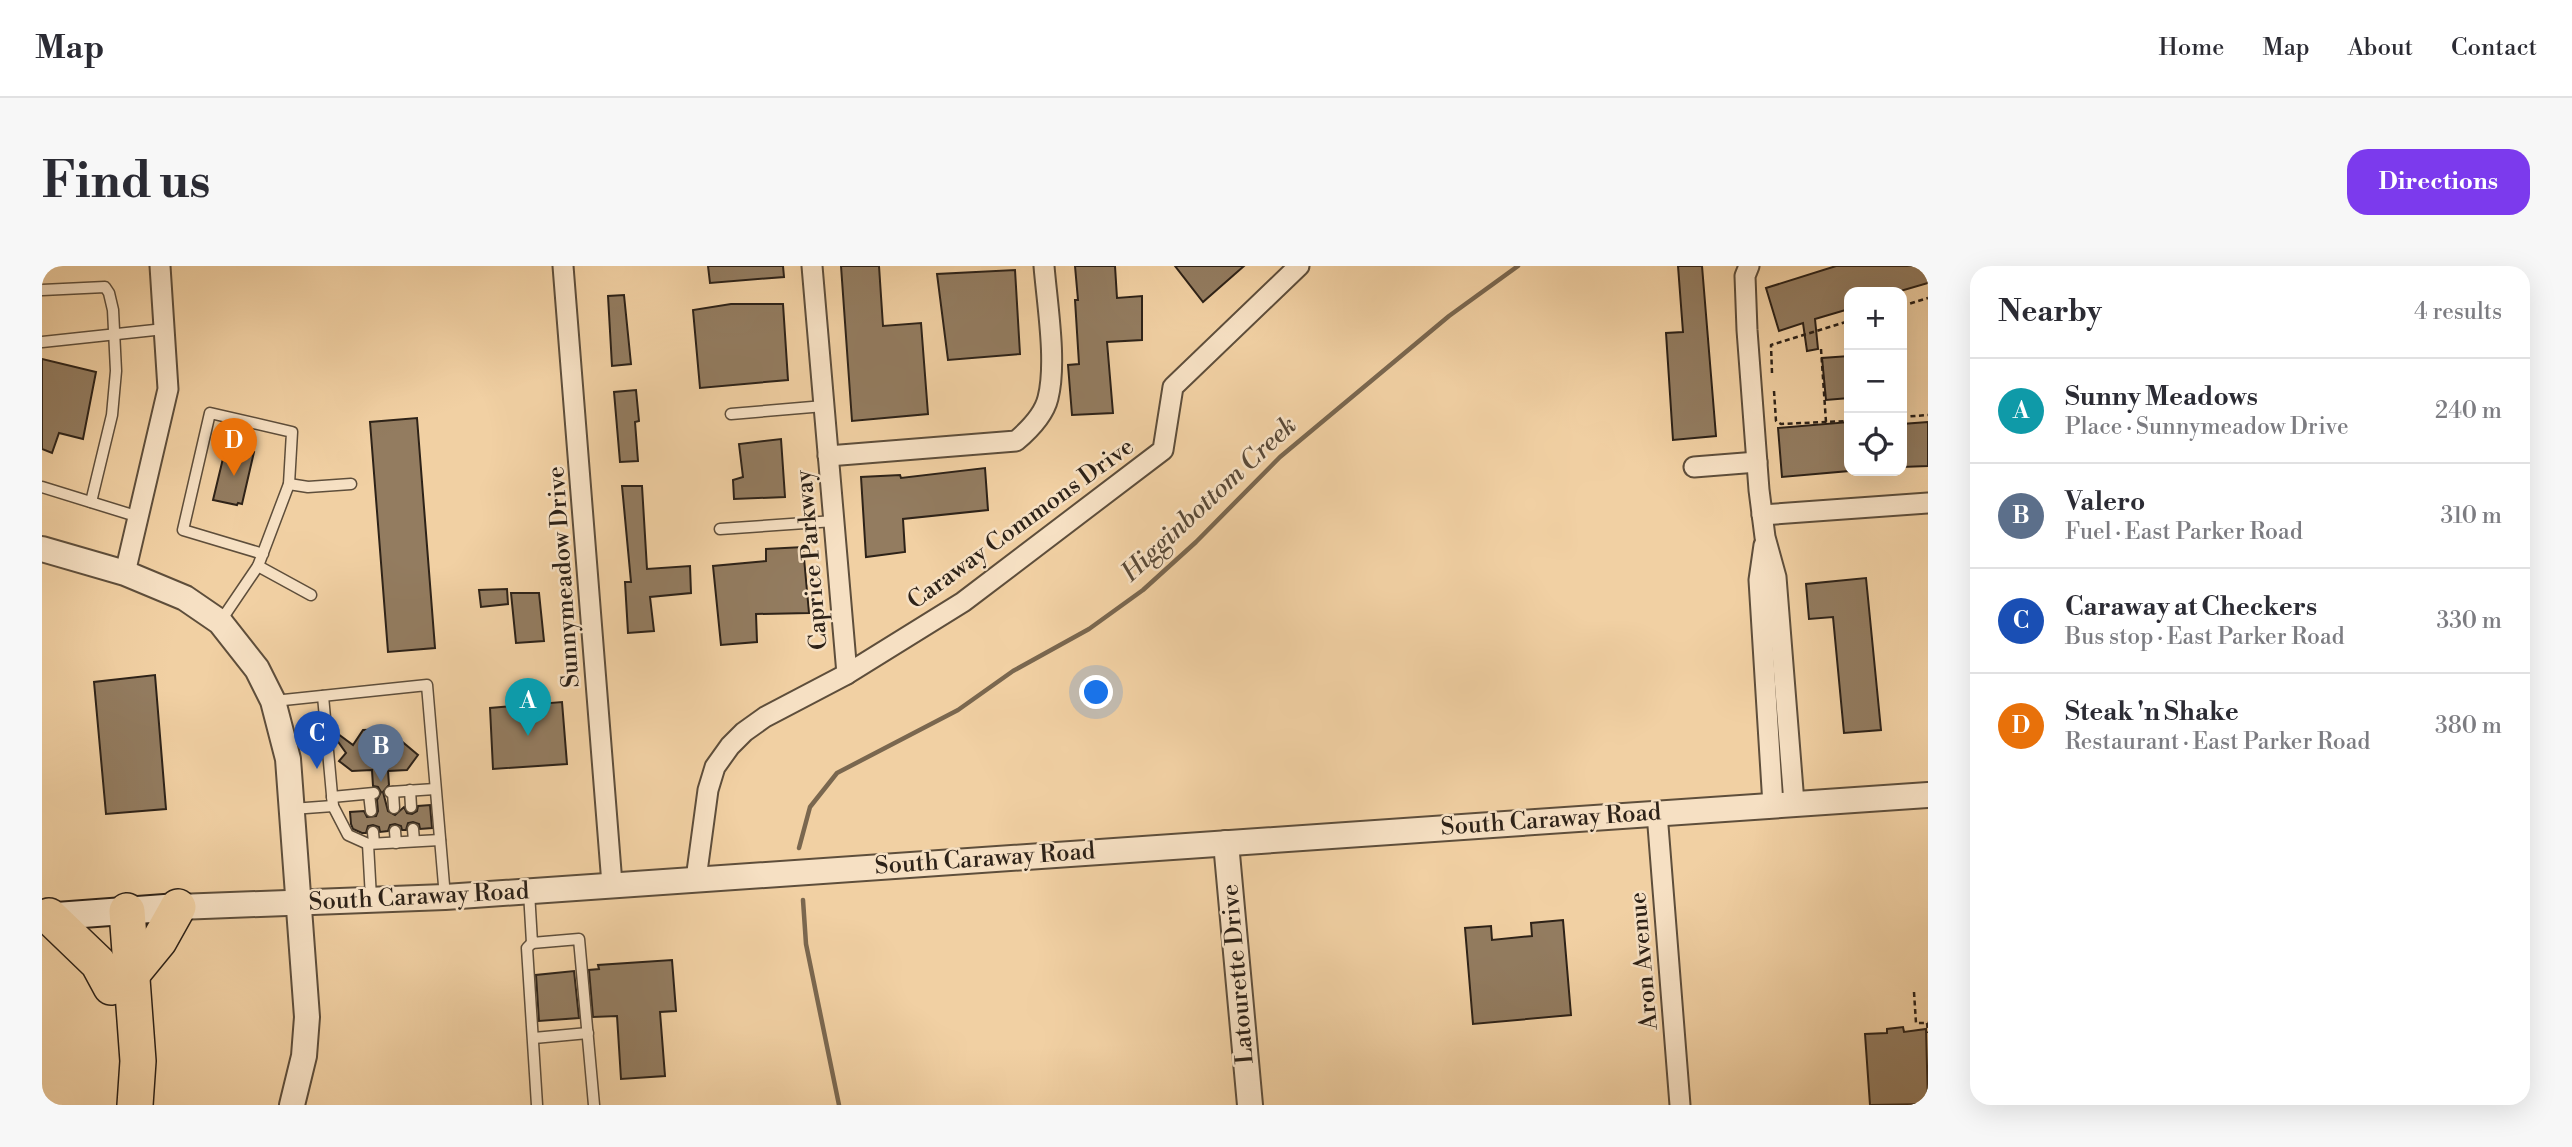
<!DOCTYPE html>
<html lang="en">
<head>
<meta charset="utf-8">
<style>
	:root { --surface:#fff; --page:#f7f7f7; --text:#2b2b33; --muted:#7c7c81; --line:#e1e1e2; --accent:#7c3aed }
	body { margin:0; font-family:"Libre Bodoni",serif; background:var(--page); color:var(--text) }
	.controls { position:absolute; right:21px; top:21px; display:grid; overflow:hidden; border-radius:14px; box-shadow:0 7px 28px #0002 }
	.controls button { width:63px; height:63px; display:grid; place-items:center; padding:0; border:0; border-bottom:2px solid var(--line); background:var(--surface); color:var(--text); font:35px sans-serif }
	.you { position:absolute; left:1055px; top:427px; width:24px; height:24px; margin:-18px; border:5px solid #fff; border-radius:50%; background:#1a73e8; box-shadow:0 0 0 10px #1a73e833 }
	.badge { display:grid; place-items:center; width:46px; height:46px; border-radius:50%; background:var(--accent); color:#fff; font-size:23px; font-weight:700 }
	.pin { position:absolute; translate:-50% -58px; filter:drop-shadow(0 2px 4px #0008) }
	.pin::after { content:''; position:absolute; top:37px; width:24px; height:21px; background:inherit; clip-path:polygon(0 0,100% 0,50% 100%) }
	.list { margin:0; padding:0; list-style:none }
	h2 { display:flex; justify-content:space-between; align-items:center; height:91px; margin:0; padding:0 28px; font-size:30px }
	h2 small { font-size:23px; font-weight:400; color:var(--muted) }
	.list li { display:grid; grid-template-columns:46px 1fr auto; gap:21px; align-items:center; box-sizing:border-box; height:105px; padding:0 28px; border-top:2px solid var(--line) }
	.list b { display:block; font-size:26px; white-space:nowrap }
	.list p { margin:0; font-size:23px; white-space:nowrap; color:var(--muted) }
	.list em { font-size:23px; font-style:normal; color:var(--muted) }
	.icon { flex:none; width:38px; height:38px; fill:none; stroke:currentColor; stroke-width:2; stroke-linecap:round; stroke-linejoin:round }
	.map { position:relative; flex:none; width:1886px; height:839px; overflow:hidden; border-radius:21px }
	header { display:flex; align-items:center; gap:42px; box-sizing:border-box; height:98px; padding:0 35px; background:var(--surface); border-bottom:2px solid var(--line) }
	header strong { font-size:33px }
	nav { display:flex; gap:38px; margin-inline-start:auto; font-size:24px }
	.intro { display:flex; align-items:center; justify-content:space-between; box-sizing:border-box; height:168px; padding:0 42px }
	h1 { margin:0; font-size:49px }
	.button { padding:18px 32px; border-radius:21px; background:var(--accent); color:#fff; font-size:24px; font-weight:700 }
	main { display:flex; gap:42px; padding:0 42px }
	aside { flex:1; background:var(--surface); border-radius:21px; box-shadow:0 7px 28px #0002 }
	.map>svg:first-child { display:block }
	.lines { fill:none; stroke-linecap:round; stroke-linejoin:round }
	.stream { stroke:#7a674f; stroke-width:4.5 }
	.building { fill:#937c60; stroke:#2d2218; stroke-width:2 }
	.service-casing { stroke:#5e4e3b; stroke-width:13 }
	.minor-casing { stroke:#5e4e3b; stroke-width:23 }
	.tertiary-casing { stroke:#5e4e3b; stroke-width:28 }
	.secondary-casing { stroke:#2d2218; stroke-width:30 }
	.motorway-casing { stroke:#2d2218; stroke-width:38 }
	.path { stroke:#2d2218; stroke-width:2.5; stroke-dasharray:5 3.5; stroke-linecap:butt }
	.service { stroke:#f6e0c3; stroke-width:10 }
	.minor { stroke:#f6e0c3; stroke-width:19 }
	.tertiary { stroke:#f6e0c3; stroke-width:24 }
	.secondary { stroke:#f6e0c3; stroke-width:26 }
	.motorway { stroke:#f1d0a3; stroke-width:35 }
	.labels { text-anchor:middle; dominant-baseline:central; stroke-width:5; stroke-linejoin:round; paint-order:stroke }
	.street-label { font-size:24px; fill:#2d2218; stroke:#f6e0c3 }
	.water-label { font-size:26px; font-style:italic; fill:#5a4a38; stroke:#f6e0c3 }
</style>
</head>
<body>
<header>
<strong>Map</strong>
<nav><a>Home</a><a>Map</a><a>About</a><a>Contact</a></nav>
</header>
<div class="intro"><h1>Find us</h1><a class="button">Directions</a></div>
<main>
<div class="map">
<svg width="1886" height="839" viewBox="0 0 1886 839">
	<rect width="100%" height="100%" fill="#f1d0a3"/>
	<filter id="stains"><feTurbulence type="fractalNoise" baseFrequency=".00286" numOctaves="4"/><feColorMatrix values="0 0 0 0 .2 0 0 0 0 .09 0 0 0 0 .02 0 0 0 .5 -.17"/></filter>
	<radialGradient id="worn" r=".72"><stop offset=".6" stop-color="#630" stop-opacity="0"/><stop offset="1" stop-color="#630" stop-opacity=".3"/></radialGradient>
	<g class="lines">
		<g class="stream">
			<path d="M757,582l11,-41 27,-34 121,-63 55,-39 76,-42 54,-39 53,-48 84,-85 169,-141 69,-50"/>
			<path d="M761,634l3,44 33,161"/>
		</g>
	</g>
	<g class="building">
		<path d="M666,0h75l1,11 -74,6z"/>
		<path d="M799,0h38l4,60 38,-3 7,91 -76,7z"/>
		<path d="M1033,0h40l2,32 25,-2v44l-35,2 6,71 -41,2 -4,-50 11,-1 -4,-64h3z"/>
		<path d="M1133,0h69l-41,36z"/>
		<path d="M1636,0h24l14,170 -43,4 -7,-107 17,-1z"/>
		<path d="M1794,0h92v17l-31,9h-48v17l-34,10 3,30 -11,2 -4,-28 -24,8 -13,-43z"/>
		<path d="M973,4l5,84 -72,6 -11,-86z"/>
		<path d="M582,29l7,69 -19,2 -4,-70z"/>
		<path d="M689,38h52l5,76 -88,8 -7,-78z"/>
		<path d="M1807,90v42l-23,2 -4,-42z"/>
		<path d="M0,93l54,13 -13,67 -24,-6 -7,20 -10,-4z"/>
		<path d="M594,124l3,31 -4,1 3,39 -18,1 -6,-70z"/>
		<path d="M375,152l18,230 -47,4 -18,-230z"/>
		<path d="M1807,156v49l-67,6 -4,-49z"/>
		<path d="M1886,156v44l-26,1v-43z"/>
		<path d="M739,173l4,58 -51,2 -1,-19 10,-3 -4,-33z"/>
		<path d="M184,180l28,6 -12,52 -4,-1 -1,2 -24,-5z"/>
		<path d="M943,202l3,42 -85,9 2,33 -39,5 -5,-80 39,-2 1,3z"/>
		<path d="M580,220h20l5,83 43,-3 1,27 -41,4 4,34 -26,2 -3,-51h6z"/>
		<path d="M761,281l6,66 -53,1 1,28 -36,3 -8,-79 53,-5v-12z"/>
		<path d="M1824,312l15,152 -37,3 -11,-116 -24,2 -3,-35z"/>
		<path d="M465,323l1,15 -27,3 -2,-17z"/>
		<path d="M469,327h28l5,48 -28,2z"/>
		<path d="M113,409l11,134 -60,5 -12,-132z"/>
		<path d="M520,436l5,62 -74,5 -3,-61z"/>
		<path d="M345,463l31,26 -11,15 -19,1 1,14 -6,7 5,19 7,4 9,-8 3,6 5,1 5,-3 1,-5 12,-1 2,23 -12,1 -1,-5 -6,-2 -5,1 -2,7h-4l-1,-4 -6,-2 -5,1 -2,6 -8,1 -1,-5 -6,-2 -5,1 -2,7h-4l-9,-4 -2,-5 -1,-12 14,-1 3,6 9,-1 2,-5 -1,-11 4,-8 -3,-5 -5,-1 -1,-16 -20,1 -13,-10 7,-8 -12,-17v-5l19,14 10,-15z"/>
		<path d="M1521,654l8,95 -98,9 -8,-96 26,-2 1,14 40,-4 -1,-13z"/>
		<path d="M630,694l4,51 -16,1 5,64 -44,3 -4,-63 -24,1 -4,-47 10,-1 -1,-4z"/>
		<path d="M532,705l5,47 -40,3 -3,-46z"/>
		<path d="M1861,761l1,5 22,-3 2,75 -58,1 -5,-71 22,-1v-4z"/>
	</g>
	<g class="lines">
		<g class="service-casing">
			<g id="service">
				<path d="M0,24l63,-3 4,6 4,17 3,61 -4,44 -21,87"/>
				<path d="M0,76l122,-13"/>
				<path d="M689,148l93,-8"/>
				<path d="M247,218l19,3 43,-3"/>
				<path d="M0,221l97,30"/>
				<path d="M678,263l114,-8"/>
				<path d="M216,300l53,29"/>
				<path d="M178,356l38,-56 31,-82 3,-52 -82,-19 -27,117 80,24"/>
				<path d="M281,430l10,110 15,29 20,9"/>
				<path d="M232,435l153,-16 18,212"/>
				<path d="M368,524l1,17"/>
				<path d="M348,526l45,-3"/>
				<path d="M351,526l1,16"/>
				<path d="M327,528l2,17"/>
				<path d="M290,531l42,-4"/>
				<path d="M250,543l41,-3"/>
				<path d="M371,563l1,12"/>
				<path d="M353,565l1,12"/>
				<path d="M331,566l1,11"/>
				<path d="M487,626l3,51 47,-4 15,166"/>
				<path d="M329,632l-3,-54 72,-4"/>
				<path d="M490,677l-5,5 10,157"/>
				<path d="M492,772l54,-5"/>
			</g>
		</g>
		<g class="minor-casing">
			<g id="minor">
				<path d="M521,0l49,618"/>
				<path d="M770,0l35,408"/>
				<path d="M1707,0l-4,10 2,54 12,160 6,47 11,40 18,226"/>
				<path d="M786,190l188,-15c13,-11 28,-26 32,-43 9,-36 -1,-95 -4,-132"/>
				<path d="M1652,201l63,-5"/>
				<path d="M1720,249l166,-12"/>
				<path d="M1722,279l-5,35 14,225"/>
				<path d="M83,307l43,-184 -8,-123"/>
				<path d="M1615,547l23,292"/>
				<path d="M654,613l12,-89 7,-23 15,-21 14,-14 21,-15 82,-43 116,-72 200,-152 10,-63 126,-121"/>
			</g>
		</g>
		<g class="tertiary-casing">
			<g id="tertiary">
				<path d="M0,283l83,24 60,25 35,24 37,47 16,32 15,58 19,258 -3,39 -12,49"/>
				<path d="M1184,577l24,262"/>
				<path d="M136,641l267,-10 1483,-102"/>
			</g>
		</g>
		<g class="secondary-casing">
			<path id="secondary" d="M0,651l136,-10"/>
		</g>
		<g class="motorway-casing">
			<g id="motorway">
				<path d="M85,645l11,150 -3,44"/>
				<path d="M7,650l49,47 13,24"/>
				<path d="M90,708l27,-33 19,-34"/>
			</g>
		</g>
		<g class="path">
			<path d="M1860,40l26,-8"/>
			<path d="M1779,83l5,73"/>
			<path d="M1730,107l-1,-28 78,-24"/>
			<path d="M1732,125l2,30 5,3 68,-3"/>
			<path d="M1860,151l26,-2"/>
			<path d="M1872,726l2,31h12"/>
			<path d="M1885,757l1,10"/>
		</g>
		<use href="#service" class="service"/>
		<use href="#minor" class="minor"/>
		<use href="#tertiary" class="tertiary"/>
		<use href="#secondary" class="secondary"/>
		<use href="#motorway" class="motorway"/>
	</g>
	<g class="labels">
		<g class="street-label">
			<text transform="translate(979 258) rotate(-36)">Caraway Commons Drive</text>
			<text transform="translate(770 294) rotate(-95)">Caprice Parkway</text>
			<text transform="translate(522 311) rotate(-94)">Sunnymeadow Drive</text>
			<text transform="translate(1509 554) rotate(-4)">South Caraway Road</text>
			<text transform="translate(943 593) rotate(-4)">South Caraway Road</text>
			<text transform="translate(377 631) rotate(-3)">South Caraway Road</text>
			<text transform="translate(1602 695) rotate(-95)">Aron Avenue</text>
			<text transform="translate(1196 708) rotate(-95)">Latourette Drive</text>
		</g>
		<g class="water-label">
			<text transform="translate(1167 233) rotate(-43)">Higginbottom Creek</text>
		</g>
	</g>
	<rect width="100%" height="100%" filter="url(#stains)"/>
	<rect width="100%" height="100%" fill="url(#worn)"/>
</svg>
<div class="controls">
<button>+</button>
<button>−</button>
<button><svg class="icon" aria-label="locate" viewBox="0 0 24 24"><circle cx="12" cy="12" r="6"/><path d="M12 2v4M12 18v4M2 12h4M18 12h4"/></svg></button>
</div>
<div class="you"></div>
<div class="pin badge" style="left:486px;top:470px;background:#0f9aa8">A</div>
<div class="pin badge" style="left:339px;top:516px;background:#5c6f8a">B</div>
<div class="pin badge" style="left:275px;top:503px;background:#1a4fb4">C</div>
<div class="pin badge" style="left:192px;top:210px;background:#e8710a">D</div>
</div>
<aside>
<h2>Nearby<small>4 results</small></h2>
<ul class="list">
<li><span class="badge" style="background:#0f9aa8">A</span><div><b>Sunny Meadows</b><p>Place · Sunnymeadow Drive</p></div><em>240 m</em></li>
<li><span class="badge" style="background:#5c6f8a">B</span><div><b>Valero</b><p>Fuel · East Parker Road</p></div><em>310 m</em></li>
<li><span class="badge" style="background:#1a4fb4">C</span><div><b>Caraway at Checkers</b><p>Bus stop · East Parker Road</p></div><em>330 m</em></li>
<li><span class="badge" style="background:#e8710a">D</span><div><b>Steak 'n Shake</b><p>Restaurant · East Parker Road</p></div><em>380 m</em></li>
</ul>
</aside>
</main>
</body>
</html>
